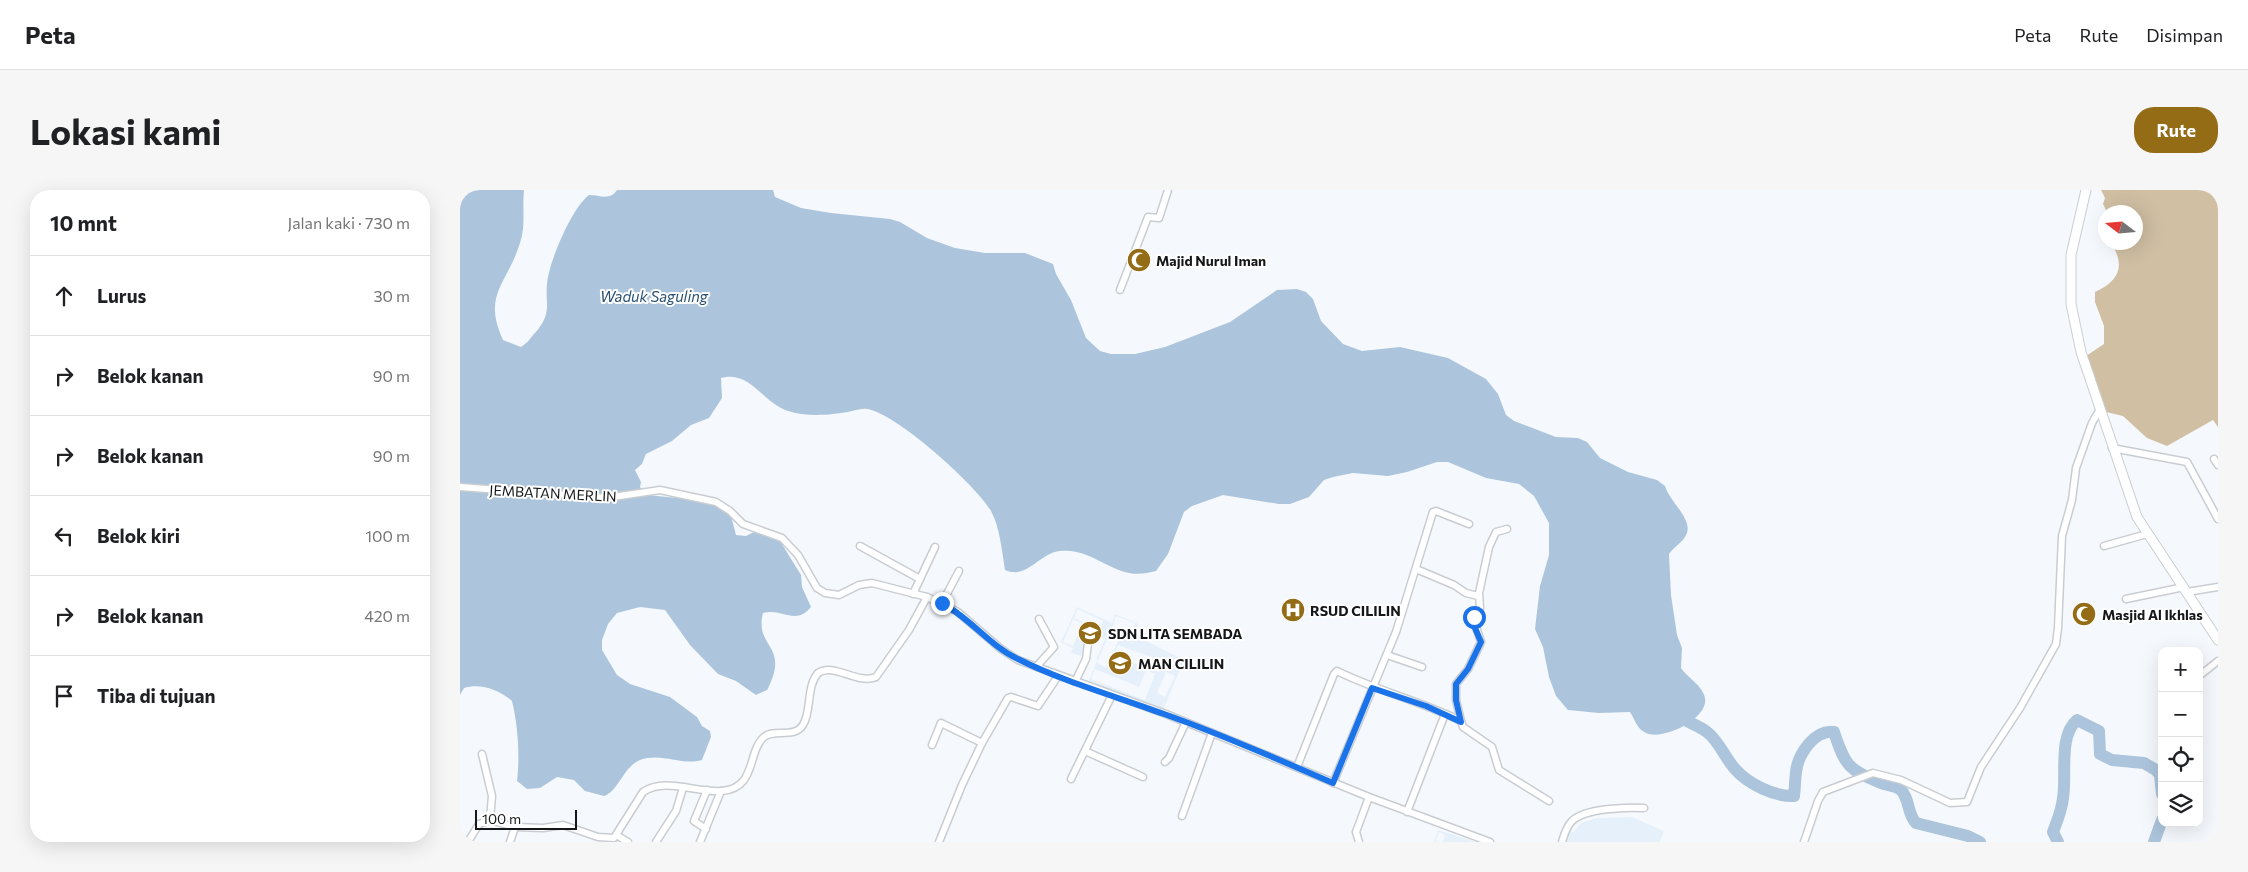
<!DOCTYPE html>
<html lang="id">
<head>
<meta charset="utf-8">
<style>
	:root { --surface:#fff; --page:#f6f6f6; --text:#202124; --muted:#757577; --line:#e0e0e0; --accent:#946c16 }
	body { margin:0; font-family:Commissioner,sans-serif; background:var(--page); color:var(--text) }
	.controls { position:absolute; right:15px; bottom:15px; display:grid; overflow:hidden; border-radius:10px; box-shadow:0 5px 20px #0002 }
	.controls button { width:45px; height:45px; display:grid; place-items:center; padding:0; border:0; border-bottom:1px solid var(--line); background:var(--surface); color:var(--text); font:25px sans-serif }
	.compass { position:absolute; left:1638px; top:15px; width:45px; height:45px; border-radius:50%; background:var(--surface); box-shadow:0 5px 20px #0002; rotate:286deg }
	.scale { position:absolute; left:15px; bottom:12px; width:102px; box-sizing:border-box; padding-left:5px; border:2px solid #151718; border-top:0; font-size:14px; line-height:18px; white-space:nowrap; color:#151718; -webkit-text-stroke:4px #fff; paint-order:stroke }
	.stop { position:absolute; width:15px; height:15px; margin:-11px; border:4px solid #1a73e8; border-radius:50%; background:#fff }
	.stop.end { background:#1a73e8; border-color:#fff; box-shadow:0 1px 5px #0008 }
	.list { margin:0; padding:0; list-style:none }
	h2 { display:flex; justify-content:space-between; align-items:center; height:65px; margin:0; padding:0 20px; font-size:21px }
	h2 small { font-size:16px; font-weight:400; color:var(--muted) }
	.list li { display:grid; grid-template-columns:32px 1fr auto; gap:15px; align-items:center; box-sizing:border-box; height:80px; padding:0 20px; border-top:1px solid var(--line) }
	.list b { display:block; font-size:19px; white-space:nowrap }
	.list em { font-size:16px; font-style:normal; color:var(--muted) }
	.icon { flex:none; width:28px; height:28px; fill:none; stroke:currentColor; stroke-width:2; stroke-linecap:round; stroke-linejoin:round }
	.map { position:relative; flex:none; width:1758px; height:652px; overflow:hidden; border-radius:20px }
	header { display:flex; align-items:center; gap:30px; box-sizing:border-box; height:70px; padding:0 25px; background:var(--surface); border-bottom:1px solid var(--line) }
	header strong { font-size:24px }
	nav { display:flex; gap:28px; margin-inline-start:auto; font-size:18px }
	.intro { display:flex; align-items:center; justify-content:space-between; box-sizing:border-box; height:120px; padding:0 30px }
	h1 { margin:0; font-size:35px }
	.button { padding:12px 22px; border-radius:20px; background:var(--accent); color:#fff; font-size:18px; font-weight:700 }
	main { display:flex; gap:30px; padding:0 30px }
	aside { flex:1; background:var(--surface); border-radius:20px; box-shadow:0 5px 20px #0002 }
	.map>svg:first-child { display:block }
	.built { fill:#e6f0fa; fill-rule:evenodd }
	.forest { fill:#d0bfa3 }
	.water { fill:#acc5dc }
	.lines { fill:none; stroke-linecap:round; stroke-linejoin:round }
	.river { stroke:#acc5dc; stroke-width:12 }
	.street-casing { stroke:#c9cdd1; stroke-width:9 }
	.secondary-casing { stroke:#c9cdd1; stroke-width:11 }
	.street { stroke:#fff; stroke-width:6 }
	.secondary { stroke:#fff; stroke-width:9 }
	.route { stroke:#1a73e8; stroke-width:6 }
	.labels { text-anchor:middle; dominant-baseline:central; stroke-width:4; stroke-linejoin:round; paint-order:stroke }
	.poi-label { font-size:14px; font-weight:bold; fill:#151718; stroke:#fff; text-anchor:start }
	.street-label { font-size:14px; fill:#151718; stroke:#fff }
	.water-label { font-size:15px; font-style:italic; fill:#285173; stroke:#fff }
</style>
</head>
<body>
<header>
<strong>Peta</strong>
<nav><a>Peta</a><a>Rute</a><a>Disimpan</a></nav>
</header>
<div class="intro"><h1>Lokasi kami</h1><a class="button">Rute</a></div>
<main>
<aside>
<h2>10 mnt<small>Jalan kaki · 730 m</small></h2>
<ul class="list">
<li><svg class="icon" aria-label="ahead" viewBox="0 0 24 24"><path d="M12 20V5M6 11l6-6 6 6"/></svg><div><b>Lurus</b></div><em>30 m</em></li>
<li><svg class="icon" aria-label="right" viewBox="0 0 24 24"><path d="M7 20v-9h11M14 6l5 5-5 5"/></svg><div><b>Belok kanan</b></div><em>90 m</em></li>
<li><svg class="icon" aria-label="right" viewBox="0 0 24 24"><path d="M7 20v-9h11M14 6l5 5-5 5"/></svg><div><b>Belok kanan</b></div><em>90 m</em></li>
<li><svg class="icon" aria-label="left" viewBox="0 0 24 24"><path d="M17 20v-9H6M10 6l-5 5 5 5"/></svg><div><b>Belok kiri</b></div><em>100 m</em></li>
<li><svg class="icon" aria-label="right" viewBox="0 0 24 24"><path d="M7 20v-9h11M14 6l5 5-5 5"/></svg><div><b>Belok kanan</b></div><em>420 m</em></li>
<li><svg class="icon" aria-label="arrive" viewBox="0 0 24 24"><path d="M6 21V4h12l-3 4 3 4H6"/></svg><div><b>Tiba di tujuan</b></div></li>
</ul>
</aside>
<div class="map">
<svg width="1758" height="652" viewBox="0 0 1758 652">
	<rect width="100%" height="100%" fill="#f5f9fd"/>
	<g class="built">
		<path d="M617,417l35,16 3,-9 19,8 4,2 -4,11 50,25 -21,50 -74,-29 9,-23 -2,2 -25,-7 2,-5 -12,-6zM618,419l25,12 -3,9 -26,-12zM656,426l19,7 -4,11 -19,-7zM613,429l10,5 -10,22 -10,-4zM650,442l10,5 -14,31 -9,-5zM636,445l9,4 -9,21 -9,-4zM658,455l44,16 -4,11 -44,-16zM635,479l44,18 7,-17 9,4 -10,26 -54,-21zM706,482l9,4 -10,21 -8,-4z"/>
		<path d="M1172,627l32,14 -4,11h-95l4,-11 5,1 7,-9 16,-5z"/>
		<path d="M978,640l38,12h-33l2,-7 -6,-3 -3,9 3,1h-5z"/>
	</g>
	<path class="forest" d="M1641,0h117v237l-5,-7 -46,26 -20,-8 -24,-22 -21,-5 -19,-53 21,-14v-18l-9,-24v-10c24,-11 31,-26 16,-49l25,-1v-30h-29l-4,-8 2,-6z"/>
	<path class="water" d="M0,0h64c-2,18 2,35 -4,53 -13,42 -38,51 -17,97l18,7c6,-4 9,-8 13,-13 21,-23 9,-31 14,-57 4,-21 24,-69 41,-82 11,0 21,6 28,-5h156l2,7 26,11 30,5 59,6 10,3 27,16 28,10 30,5h40l28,11 3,10 15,26 15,38 14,13 11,3h24l30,-7 65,-25 47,-32 20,-1 9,3 7,7 8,22 22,23 19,7 38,-4 48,11 38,21 12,15 8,21 8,6 42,16 22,1 9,4 13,16 28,14 29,8 8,6c5,17 31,35 20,51 -4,6 -11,10 -16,17l2,41 6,40 5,13 -1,20c7,10 22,18 24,30 4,20 -41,43 -59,35 -9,-4 -11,-13 -16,-21l-31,1 -31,-3 -12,-14 -7,-19 -6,-30 -8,-18 5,-43 9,-31v-32l-15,-27 -15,-12 -33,-6 -38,-16h-11l-30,10 -19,4 -35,-3 -20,4 -9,3 -15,17 -19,7h-11l-56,-9 -31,11 -8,6 -16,42 -12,17c-8,2 -18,4 -27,2 -24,-5 -42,-25 -69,-22 -21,2 -33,29 -55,19 -3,-17 -5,-43 -14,-59 -14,-25 -95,-98 -124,-102 -6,-1 -13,2 -19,3 -17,3 -43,5 -60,-1 -27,-9 -37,-41 -67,-33l1,20 -13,20 -18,7 -19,16 -26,13 -4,10 -7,6 6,12 -1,5 7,8 60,6 24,15 5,19 10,1 12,-6 22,11 21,34 1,12 9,20c-15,19 -29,1 -48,6 -9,36 28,31 4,77l-11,5 -20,-14 -18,-7 -28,-29 -25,-35 -25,-3 -23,6 -9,11 -6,16v10l15,25 13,9 40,13 27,20 5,9 8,5 1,6 -9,23c-21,6 -40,-8 -62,0 -17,7 -21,31 -36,36l-19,-5 -11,-11 -17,-3 -17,11 -13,1 -10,-8c3,-24 1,-56 -5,-80 -13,-11 -31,-18 -48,-13l-4,7z"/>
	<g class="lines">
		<g class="river">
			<path d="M1215,522c8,10 22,12 32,20 12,9 18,26 28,37 13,15 40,28 59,27 1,-8 1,-16 2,-24 2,-18 19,-43 38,-40 11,34 15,38 47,51 6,2 14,3 19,6 10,9 7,25 16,34l52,13 12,6"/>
			<path d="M1598,652l-5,-10c4,-11 9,-22 10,-34 4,-22 -5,-62 14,-78l22,11 1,23 12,6 32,3 12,7 4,5 2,19"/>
			<path d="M1694,652l8,-22"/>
		</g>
		<g class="street-casing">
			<g id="street">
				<path d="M660,100l28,-73 11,1 9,-28"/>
				<path d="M1652,258l75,14 31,57"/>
				<path d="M1754,269l4,6"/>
				<path d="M0,297l146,11 54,-8 56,12 14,9 13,13 39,14 16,17 19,33 8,5 14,2 20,-10 13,-2 55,14 31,15 43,37 17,11 148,54 203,83 121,45"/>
				<path d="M400,356l60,33"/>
				<path d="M1644,356l43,-12"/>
				<path d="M956,379l38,16 12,8 12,3"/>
				<path d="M1727,402l31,-5"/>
				<path d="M453,404l22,-47"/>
				<path d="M1666,409l58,-12"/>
				<path d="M482,413l17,-32"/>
				<path d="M927,465l35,12"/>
				<path d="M576,477l18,-20 -15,-28"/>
				<path d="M1739,486l19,-15"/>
				<path d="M615,492l11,-23 4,-31"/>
				<path d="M1001,531l-5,-21v-16l12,-15 13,-27 -7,-21 6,-13 -1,-15 10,-46 7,-15 11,-3"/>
				<path d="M472,555l9,-22 41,20 26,-45 3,-1 27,9 20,-30"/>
				<path d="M625,561l58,26"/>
				<path d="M22,564l10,42 -2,24"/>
				<path d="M705,572l4,-4 17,-36"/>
				<path d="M837,577l37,-93 3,-3c40,20 84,30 124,50l2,6 29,20 7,23 50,31"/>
				<path d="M611,589l41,-84"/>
				<path d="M873,593l63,-151 37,-120 3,-1 33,13"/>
				<path d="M947,622l38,-98"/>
				<path d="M722,626l30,-83"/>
				<path d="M246,639l-12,-8 13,-31"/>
				<path d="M158,646l10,6"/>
				<path d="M8,652l11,-18 11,-4 25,7 28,1 20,-3 35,12 16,1 29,-46c22,-15 53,1 79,-1 35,-3 25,-39 42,-54 10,-9 30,2 39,-12 9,-15 3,-38 15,-52 16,-11 39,12 58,4l33,-47 18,-33"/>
				<path d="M50,652l5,-15"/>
				<path d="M196,652l20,-31 7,-23"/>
				<path d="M240,652l21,-51"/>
				<path d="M479,652l23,-57 20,-42"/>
				<path d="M899,652l-3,-10 13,-35"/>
				<path d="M1102,652c2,-7 4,-15 10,-21 13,-13 55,-14 72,-13"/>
				<path d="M1344,652l14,-41 5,-9 50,-19 28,7 49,23 17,-1 14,-35 39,-59 36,-64 2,-16 4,-92 10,-36 4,-32 16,-45 8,-14"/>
			</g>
		</g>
		<g class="secondary-casing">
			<path id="secondary" d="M1626,0l-15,65v49l10,48 56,165 81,123"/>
		</g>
		<use href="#street" class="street"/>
		<use href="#secondary" class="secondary"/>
	</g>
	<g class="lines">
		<path class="route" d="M482,413c29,16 48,43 76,56 46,23 97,37 146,55 57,20 113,45 169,69l39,-95 54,18 35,16 -5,-22v-16l12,-15 13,-27 -6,-14 -1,-11"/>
	</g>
	<defs>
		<g id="mosque-disc" transform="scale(1.25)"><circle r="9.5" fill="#946c16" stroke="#fff"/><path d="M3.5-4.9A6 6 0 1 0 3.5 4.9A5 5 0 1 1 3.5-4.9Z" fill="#fff"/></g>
		<g id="hospital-disc" transform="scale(1.25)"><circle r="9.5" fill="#946c16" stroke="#fff"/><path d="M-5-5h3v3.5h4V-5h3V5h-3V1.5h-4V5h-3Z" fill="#fff"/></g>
		<g id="school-disc" transform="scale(1.25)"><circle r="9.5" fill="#946c16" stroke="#fff"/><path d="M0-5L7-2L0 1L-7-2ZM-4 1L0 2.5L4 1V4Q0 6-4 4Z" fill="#fff"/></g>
	</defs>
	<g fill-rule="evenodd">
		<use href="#mosque-disc" x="679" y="70"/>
		<use href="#hospital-disc" x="833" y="420"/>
		<use href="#mosque-disc" x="1624" y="424"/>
		<use href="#school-disc" x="630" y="443"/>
		<use href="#school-disc" x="660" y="473"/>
	</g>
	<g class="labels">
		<g class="poi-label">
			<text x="696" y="70">Majid Nurul Iman</text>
			<text x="850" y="420">RSUD CILILIN</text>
			<text x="1642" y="424">Masjid Al Ikhlas</text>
			<text x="648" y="443">SDN LITA SEMBADA</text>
			<text x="678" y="473">MAN CILILIN</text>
		</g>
		<g class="street-label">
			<text transform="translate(93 303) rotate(3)">JEMBATAN MERLIN</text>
		</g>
		<g class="water-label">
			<text x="194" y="106">Waduk Saguling</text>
		</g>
	</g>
</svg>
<div class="controls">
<button>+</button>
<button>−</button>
<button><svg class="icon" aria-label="locate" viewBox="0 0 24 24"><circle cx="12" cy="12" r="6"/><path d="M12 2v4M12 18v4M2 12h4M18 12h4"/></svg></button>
<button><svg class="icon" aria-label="layers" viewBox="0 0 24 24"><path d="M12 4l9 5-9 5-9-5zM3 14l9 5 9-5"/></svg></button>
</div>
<svg class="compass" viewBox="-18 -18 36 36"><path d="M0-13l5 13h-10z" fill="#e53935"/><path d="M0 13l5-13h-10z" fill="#757577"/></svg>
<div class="scale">100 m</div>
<div class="stop" style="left:1014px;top:427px"></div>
<div class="stop end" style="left:482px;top:413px"></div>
</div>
</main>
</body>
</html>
